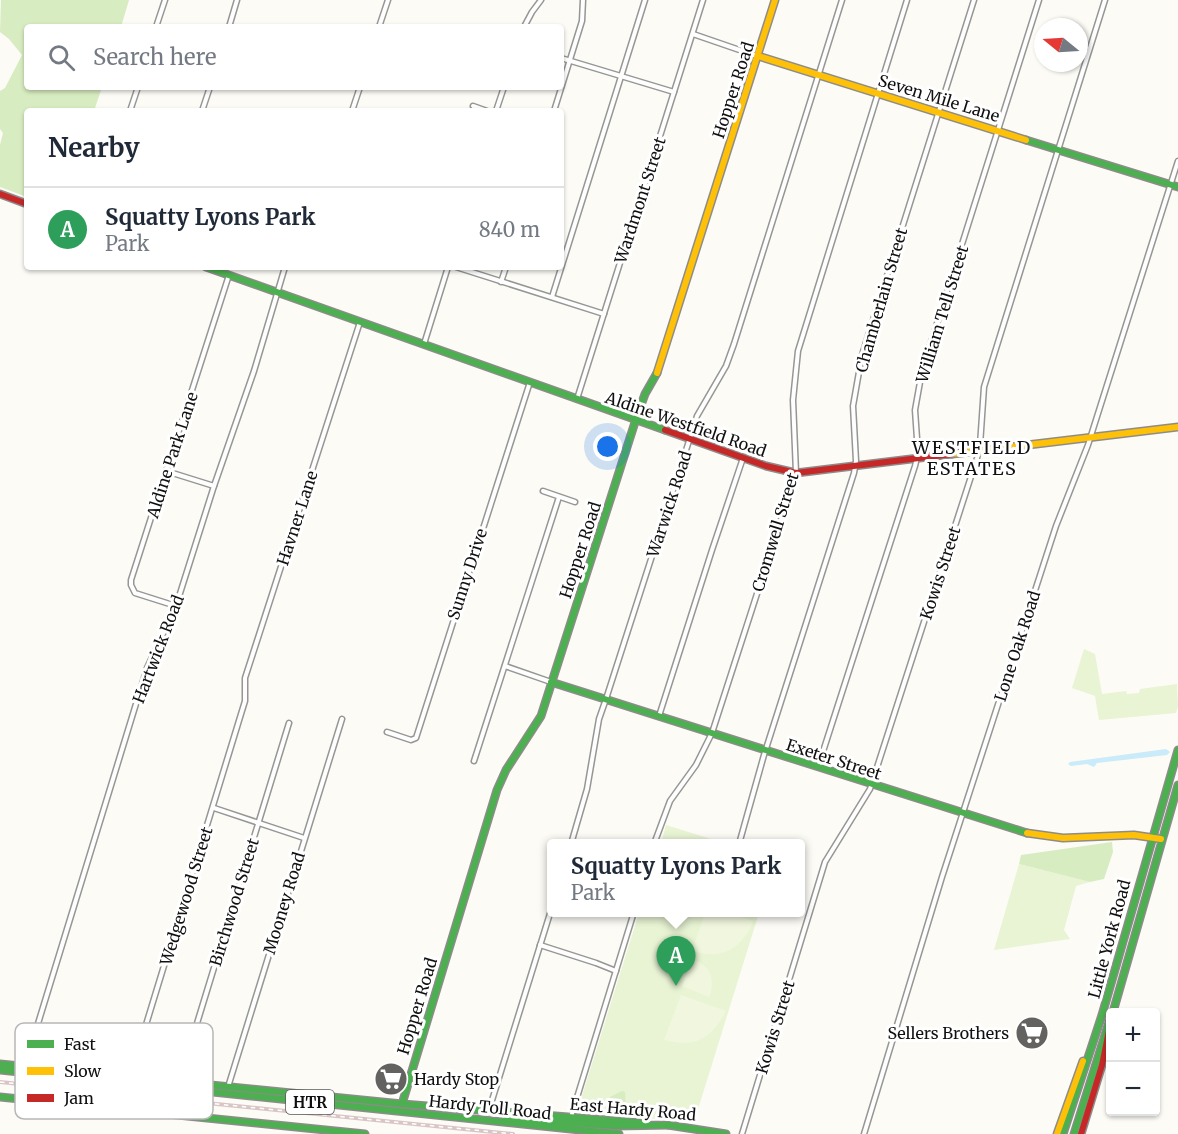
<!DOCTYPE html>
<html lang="en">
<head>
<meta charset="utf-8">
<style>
	:root { --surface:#fff; --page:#f2f2f3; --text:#1f2937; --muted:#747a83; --line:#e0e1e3; --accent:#db2777 }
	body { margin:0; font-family:Merriweather,serif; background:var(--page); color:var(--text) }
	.controls { position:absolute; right:18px; bottom:18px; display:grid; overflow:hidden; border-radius:6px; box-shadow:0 2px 4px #0004 }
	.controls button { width:54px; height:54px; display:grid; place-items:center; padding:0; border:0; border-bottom:2px solid var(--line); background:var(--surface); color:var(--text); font:30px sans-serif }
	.compass { position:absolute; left:1034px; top:18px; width:54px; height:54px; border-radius:50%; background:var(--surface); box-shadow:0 2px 4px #0004; rotate:288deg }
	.you { position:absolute; left:608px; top:447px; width:21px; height:21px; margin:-15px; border:4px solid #fff; border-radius:50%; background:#1a73e8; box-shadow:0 0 0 9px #1a73e833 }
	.badge { display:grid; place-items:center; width:39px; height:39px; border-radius:50%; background:var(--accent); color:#fff; font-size:20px; font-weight:700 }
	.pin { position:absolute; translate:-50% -50px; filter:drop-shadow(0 2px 3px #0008) }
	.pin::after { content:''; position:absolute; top:32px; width:21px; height:18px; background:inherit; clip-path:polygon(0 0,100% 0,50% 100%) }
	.popup { position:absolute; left:547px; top:839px; width:258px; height:78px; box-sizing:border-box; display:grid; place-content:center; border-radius:6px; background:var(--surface); filter:drop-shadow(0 2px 4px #0005); font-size:20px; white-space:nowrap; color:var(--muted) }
	.popup b { font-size:22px; color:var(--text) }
	.popup::after { content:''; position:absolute; left:50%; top:100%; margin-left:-12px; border:12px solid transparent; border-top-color:var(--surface) }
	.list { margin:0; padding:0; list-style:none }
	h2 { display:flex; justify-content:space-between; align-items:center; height:78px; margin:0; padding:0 24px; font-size:26px }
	h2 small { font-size:20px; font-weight:400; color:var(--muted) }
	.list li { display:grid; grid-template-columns:39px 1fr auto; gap:18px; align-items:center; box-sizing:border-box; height:84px; padding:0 24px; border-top:2px solid var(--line) }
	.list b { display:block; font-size:22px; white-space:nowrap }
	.list p { margin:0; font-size:20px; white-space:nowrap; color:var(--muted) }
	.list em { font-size:20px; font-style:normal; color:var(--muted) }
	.icon { flex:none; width:33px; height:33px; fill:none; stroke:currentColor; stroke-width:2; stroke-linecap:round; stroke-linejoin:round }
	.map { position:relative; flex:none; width:1178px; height:1134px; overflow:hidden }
	.search { position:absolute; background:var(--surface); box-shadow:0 2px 4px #0004; left:24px; top:24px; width:540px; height:66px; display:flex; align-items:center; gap:15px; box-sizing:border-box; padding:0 21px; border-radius:6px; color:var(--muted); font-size:22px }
	.panel { position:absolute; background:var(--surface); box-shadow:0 2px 4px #0004; left:24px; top:108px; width:540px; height:162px; border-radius:6px }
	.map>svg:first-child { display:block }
	.green { fill:#e8f4d4 }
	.forest { fill:#d8ecc1 }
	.pitch { fill:#f1f7de }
	.water { fill:#c9ebfa }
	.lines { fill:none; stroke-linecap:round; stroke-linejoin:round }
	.street-casing { stroke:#969694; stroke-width:7 }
	.fast-casing { stroke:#8d8c8a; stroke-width:9 }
	.slow-casing { stroke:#8d8c8a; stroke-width:9 }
	.jam-casing { stroke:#8d8c8a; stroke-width:9 }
	.street { stroke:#fffefe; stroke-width:4 }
	.fast { stroke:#4caf50; stroke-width:6 }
	.slow { stroke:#ffc107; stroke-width:6 }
	.jam { stroke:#c62828; stroke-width:6 }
	.rail-casing { stroke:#dac5c6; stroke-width:4 }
	.rail { stroke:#fff; stroke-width:1.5; stroke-dasharray:4.5; stroke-linecap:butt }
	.labels { text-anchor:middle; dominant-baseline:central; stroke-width:6; stroke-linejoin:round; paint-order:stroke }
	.shield { fill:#fff; stroke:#585858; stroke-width:1.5 }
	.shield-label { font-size:15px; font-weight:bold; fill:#101010 }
	.street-label { font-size:16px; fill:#101010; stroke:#fff }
	.poi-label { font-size:16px; fill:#101010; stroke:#fff; text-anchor:end }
	.neighbourhood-label { font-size:18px; letter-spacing:1.5px; fill:#101010; stroke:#fff }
	.key { fill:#fff; stroke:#b7b7b7; stroke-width:1.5 }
	.key-label { font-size:16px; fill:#101010 }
</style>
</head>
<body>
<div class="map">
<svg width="1178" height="1134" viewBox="0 0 1178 1134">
	<rect width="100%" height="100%" fill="#fcfbf6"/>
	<g class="green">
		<path d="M1084,649l11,5 7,40 24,-3 1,3 12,-1 1,-4 37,-5 1,22 -2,7 -77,7 -4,-24 -23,-8z"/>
		<path d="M666,825l58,18 -63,1z"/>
		<path d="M1019,864l71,18 -14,4 -12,44 6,9 -76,11z"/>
		<path d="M639,913h120l-65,209 -117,-10z"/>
	</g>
	<g class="forest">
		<path d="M1,0h128l-8,27h-94v60h75l-8,24h-67v86l-27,-10v-42l3,-12 -3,-4v-38l5,-3 17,-33 -13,-16 -9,-7z"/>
		<path d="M1112,842l1,10 -9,27 -14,3 -71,-18 2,-9z"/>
		<path d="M622,1091l3,1 1,17 11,5c-8,6 -16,4 -25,1l-2,-18z"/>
	</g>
	<g class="pitch">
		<path d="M705,913h24l24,8c-10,28 -32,39 -61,30z"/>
		<path d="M691,960c19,3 25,20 18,37l-27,-11z"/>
		<path d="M681,995l45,16c-15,28 -31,37 -62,29z"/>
	</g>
	<path class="water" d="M1166,749l4,3 -3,3 -70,8 -3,4 -7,-3 -16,2 -3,-2 2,-2z"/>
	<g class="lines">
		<g class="street-casing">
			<g id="street">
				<path d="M156,27l9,-27"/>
				<path d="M229,27l8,-27"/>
				<path d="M379,27l9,-27"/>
				<path d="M524,27l8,-15 9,-12"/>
				<path d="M693,34l64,22"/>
				<path d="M561,58l113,34"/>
				<path d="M473,106l14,5"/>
				<path d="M130,111l8,-24"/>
				<path d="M202,111l8,-24"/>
				<path d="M352,111l8,-24"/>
				<path d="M496,111l8,-24"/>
				<path d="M554,111l28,-90 1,-21"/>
				<path d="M456,267l148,47"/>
				<path d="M501,282l5,-15"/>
				<path d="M552,297l93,-297"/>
				<path d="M424,344l24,-77"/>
				<path d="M577,399l126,-399"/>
				<path d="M166,471l48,15"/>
				<path d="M543,491l32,11"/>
				<path d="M176,606l-41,-13 -4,-8v-5l98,-305"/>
				<path d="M505,666l46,16"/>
				<path d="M659,716l53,-166 31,-92"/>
				<path d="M387,732l24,8 5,-2 114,-356"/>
				<path d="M474,761l85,-264"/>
				<path d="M818,767l97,-301 3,-13 -3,-43 7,-39 117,-371"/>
				<path d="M214,808l90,30"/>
				<path d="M571,844l16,-55 12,-70 7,-20 91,-283 29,-50 8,-22 108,-344"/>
				<path d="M654,844l16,-43 26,-36 16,-32 84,-260 -3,-73 5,-49 109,-351"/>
				<path d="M739,844l25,-89 90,-282 2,-12 -3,-55 9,-51 112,-355"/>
				<path d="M540,945l56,18 20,8"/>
				<path d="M25,1066l122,-398 29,-62 38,-120 40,-115 31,-104"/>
				<path d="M130,1077l111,-363 4,-13v-23l115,-356"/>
				<path d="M179,1082l110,-359"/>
				<path d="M228,1087l114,-368"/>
				<path d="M489,1110l63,-203"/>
				<path d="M571,1117l63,-205"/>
				<path d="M742,1134l83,-272 45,-73 107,-331 3,-13 4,-58 121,-387"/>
				<path d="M864,1134l78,-257 114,-351 32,-81 90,-284"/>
			</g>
		</g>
		<g class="fast-casing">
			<g id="fast">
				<path d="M1026,140l152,47"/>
				<path d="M206,267l459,163"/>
				<path d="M551,682l476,151"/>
				<path d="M1113,1012l65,-227"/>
				<path d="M0,1064l402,40 242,19"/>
				<path d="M0,1070l619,64"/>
				<path d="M0,1097l365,37"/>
				<path d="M402,1104l95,-314 9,-20 35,-54 95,-297 9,-25 12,-21"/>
				<path d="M505,1118l109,8 56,-1"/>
				<path d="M668,1125l58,9"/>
				<path d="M1063,1134l39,-119 76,-265"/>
				<path d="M1074,1134l36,-115"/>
			</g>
		</g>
		<g class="slow-casing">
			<g id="slow">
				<path d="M758,56l268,84"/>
				<path d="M657,373l118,-373"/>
				<path d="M952,454l226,-27"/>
				<path d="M1027,833l36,5 71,-3 27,4"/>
				<path d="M1057,1134l26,-73"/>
			</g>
		</g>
		<g class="jam-casing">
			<g id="jam">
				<path d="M0,194l27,10"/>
				<path d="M665,430l101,36 30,7 156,-19"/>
				<path d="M1081,1134l21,-69 8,-39"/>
			</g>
		</g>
		<use href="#street" class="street"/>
		<use href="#fast" class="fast"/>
		<use href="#slow" class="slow"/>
		<use href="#jam" class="jam"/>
		<g class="rail-casing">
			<path id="rail" d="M0,1082l513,52"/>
		</g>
		<use href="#rail" class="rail"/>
	</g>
	<defs>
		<g id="supermarket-disc" transform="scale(1.725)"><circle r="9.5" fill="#636260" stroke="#fff"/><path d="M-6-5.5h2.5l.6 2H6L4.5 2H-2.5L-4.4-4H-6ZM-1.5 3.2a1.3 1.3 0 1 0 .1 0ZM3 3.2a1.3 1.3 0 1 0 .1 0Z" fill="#fff"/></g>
	</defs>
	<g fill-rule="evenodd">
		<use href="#supermarket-disc" x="1032" y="1033"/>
		<use href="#supermarket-disc" x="391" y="1079"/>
	</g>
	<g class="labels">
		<rect class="shield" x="286" y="1090" width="48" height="24" rx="4.5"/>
		<g class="shield-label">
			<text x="310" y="1102">HTR</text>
		</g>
		<g class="street-label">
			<text transform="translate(733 90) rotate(-72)">Hopper Road</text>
			<text transform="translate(939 98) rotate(17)">Seven Mile Lane</text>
			<text transform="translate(640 200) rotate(-72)">Wardmont Street</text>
			<text transform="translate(881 300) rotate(-74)">Chamberlain Street</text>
			<text transform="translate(942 314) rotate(-73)">William Tell Street</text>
			<text transform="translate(686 424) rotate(19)">Aldine Westfield Road</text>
			<text transform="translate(172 455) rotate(-72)">Aldine Park Lane</text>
			<text transform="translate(669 504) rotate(-72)">Warwick Road</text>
			<text transform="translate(297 518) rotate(-72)">Havner Lane</text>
			<text transform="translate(775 532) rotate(-73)">Cromwell Street</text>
			<text transform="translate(580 550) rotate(-72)">Hopper Road</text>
			<text transform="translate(940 573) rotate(-72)">Kowis Street</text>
			<text transform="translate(467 574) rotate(-72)">Sunny Drive</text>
			<text transform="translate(1017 646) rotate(-72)">Lone Oak Road</text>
			<text transform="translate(158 649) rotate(-69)">Hartwick Road</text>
			<text transform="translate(834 759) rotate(18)">Exeter Street</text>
			<text transform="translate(186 896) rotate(-73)">Wedgewood Street</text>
			<text transform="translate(234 902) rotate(-73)">Birchwood Street</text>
			<text transform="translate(284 903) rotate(-73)">Mooney Road</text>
			<text transform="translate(1109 939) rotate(-75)">Little York Road</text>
			<text transform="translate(417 1006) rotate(-73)">Hopper Road</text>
			<text transform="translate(775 1027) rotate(-73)">Kowis Street</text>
			<text transform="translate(490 1107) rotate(6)">Hardy Toll Road</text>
			<text transform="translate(633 1109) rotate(5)">East Hardy Road</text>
		</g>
		<g class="poi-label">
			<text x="1009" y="1033">Sellers Brothers</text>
			<text x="414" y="1079" text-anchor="start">Hardy Stop</text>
		</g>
		<g class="neighbourhood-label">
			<text x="972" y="447">WESTFIELD<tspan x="972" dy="21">ESTATES</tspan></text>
		</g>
	</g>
	<rect x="15" y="1023" width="198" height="96" rx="9" class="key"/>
	<rect x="27" y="1040" width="27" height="8" fill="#4caf50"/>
	<rect x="27" y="1067" width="27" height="8" fill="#ffc107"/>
	<rect x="27" y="1094" width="27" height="8" fill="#c62828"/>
	<g class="key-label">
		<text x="64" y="1050">Fast</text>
		<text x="64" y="1077">Slow</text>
		<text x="64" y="1104">Jam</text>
	</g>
</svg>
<div class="controls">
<button>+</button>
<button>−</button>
</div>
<svg class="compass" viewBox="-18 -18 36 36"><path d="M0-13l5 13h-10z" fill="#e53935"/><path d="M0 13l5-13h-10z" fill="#747a83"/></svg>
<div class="you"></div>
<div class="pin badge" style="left:676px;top:986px;background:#2e9e5b">A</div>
<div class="popup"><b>Squatty Lyons Park</b>Park</div>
<div class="search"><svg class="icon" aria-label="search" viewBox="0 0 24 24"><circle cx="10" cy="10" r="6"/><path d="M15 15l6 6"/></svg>Search here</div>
<section class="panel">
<h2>Nearby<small></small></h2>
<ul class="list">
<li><span class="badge" style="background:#2e9e5b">A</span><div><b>Squatty Lyons Park</b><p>Park</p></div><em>840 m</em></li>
</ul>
</section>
</div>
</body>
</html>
